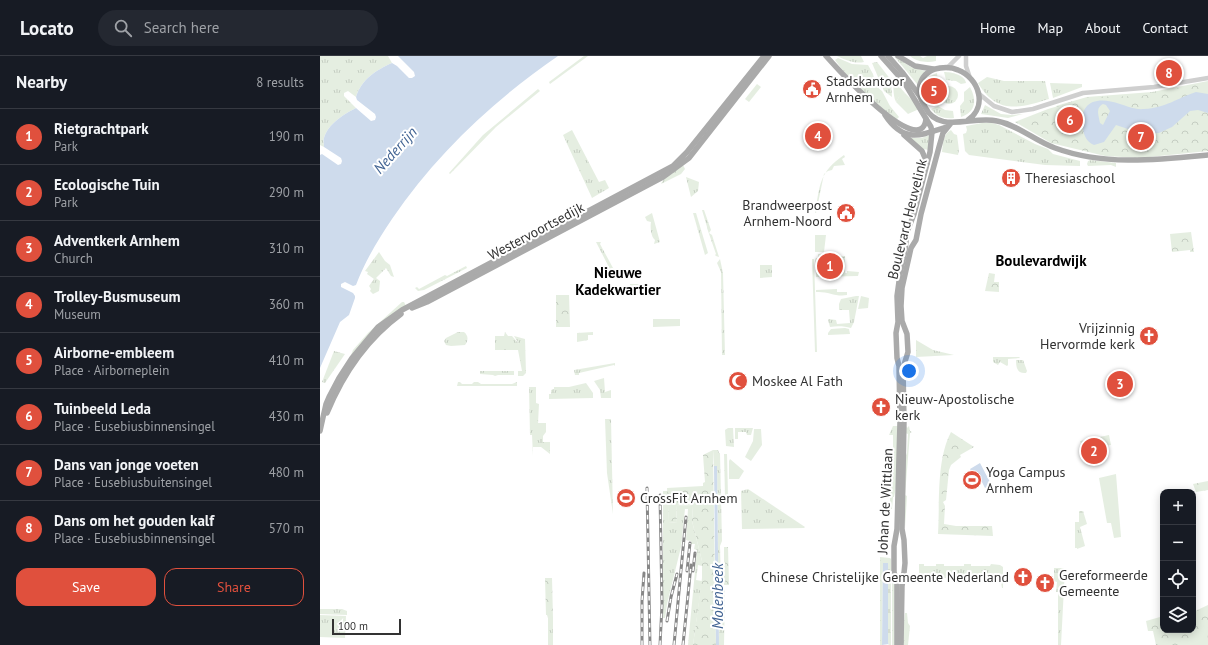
<!DOCTYPE html>
<html lang="en">
<head>
<meta charset="utf-8">
<style>
	:root { --surface:#171b24; --page:#242831; --text:#f1f3f6; --muted:#9ea1a6; --line:#363941; --accent:#e0503d }
	body { margin:0; font-family:"PT Sans",sans-serif; background:var(--page); color:var(--text) }
	.controls { position:absolute; right:12px; bottom:12px; display:grid; overflow:hidden; border-radius:8px; box-shadow:0 2px 10px #0003 }
	.controls button { width:36px; height:36px; display:grid; place-items:center; padding:0; border:0; border-bottom:1px solid var(--line); background:var(--surface); color:var(--text); font:20px sans-serif }
	.scale { position:absolute; left:12px; bottom:10px; width:69px; box-sizing:border-box; padding-left:4px; border:2px solid #323232; border-top:0; font-size:11px; line-height:14px; white-space:nowrap; color:#323232; -webkit-text-stroke:3px #fff; paint-order:stroke }
	.you { position:absolute; left:589px; top:315px; width:14px; height:14px; margin:-10px; border:3px solid #fff; border-radius:50%; background:#1a73e8; box-shadow:0 0 0 6px #1a73e833 }
	.badge { display:grid; place-items:center; width:26px; height:26px; border-radius:50%; background:var(--accent); color:#fff; font-size:13px; font-weight:700 }
	.pin { position:absolute; translate:-50% -50%; border:2px solid #fff; box-shadow:0 1px 4px #0006 }
	.list { margin:0; padding:0; list-style:none }
	h2 { display:flex; justify-content:space-between; align-items:center; height:52px; margin:0; padding:0 16px; font-size:17px }
	h2 small { font-size:13px; font-weight:400; color:var(--muted) }
	.list li { display:grid; grid-template-columns:26px 1fr auto; gap:12px; align-items:center; box-sizing:border-box; height:56px; padding:0 16px; border-top:1px solid var(--line) }
	.list b { display:block; font-size:15px; white-space:nowrap }
	.list p { margin:0; font-size:13px; white-space:nowrap; color:var(--muted) }
	.list em { font-size:13px; font-style:normal; color:var(--muted) }
	.actions { display:flex; gap:8px; padding:12px 16px }
	.actions a { flex:1; padding:9px 0; border:1px solid var(--accent); border-radius:12px; text-align:center; font-size:14px; color:var(--accent) }
	.actions .main { background:var(--accent); color:#fff }
	.icon { flex:none; width:22px; height:22px; fill:none; stroke:currentColor; stroke-width:2; stroke-linecap:round; stroke-linejoin:round }
	.map { position:relative; flex:none; width:888px; height:589px; overflow:hidden }
	header { display:flex; align-items:center; gap:24px; box-sizing:border-box; height:56px; padding:0 20px; background:var(--surface); border-bottom:1px solid var(--line) }
	header strong { font-size:19px }
	nav { display:flex; gap:22px; margin-inline-start:auto; font-size:14px }
	.search { width:280px; height:36px; background:var(--page); display:flex; align-items:center; gap:10px; box-sizing:border-box; padding:0 14px; border-radius:22px; color:var(--muted); font-size:15px }
	main { display:flex }
	aside { flex:1; background:var(--surface) }
	.map>svg:first-child { display:block }
	.grass { fill:url(#grass-tufts) }
	.forest { fill:url(#forest-crowns) }
	.garden { fill:#e5eee1 }
	.water { fill:#cedbec; fill-rule:evenodd }
	.lines { fill:none; stroke-linecap:round; stroke-linejoin:round }
	.minor { stroke:#cfcfcf; stroke-width:4.5 }
	.major { stroke:#aaa; stroke-width:5.5 }
	.rail-casing { stroke:#878787; stroke-width:3 }
	.rail { stroke:#fff; stroke-width:1.5; stroke-dasharray:4.5; stroke-linecap:butt }
	.labels { text-anchor:middle; dominant-baseline:central; stroke-width:4; stroke-linejoin:round; paint-order:stroke }
	.poi-label { font-size:14px; fill:#323232; stroke:#fff; text-anchor:start }
	.street-label { font-size:14px; fill:#323232; stroke:#fff }
	.water-label { font-size:15px; font-style:italic; fill:#416392; stroke:#fff }
	.neighbourhood-label { font-size:15px; font-weight:bold; fill:#000; stroke:#fff }
</style>
</head>
<body>
<header>
<strong>Locato</strong>
<div class="search"><svg class="icon" aria-label="search" viewBox="0 0 24 24"><circle cx="10" cy="10" r="6"/><path d="M15 15l6 6"/></svg>Search here</div>
<nav><a>Home</a><a>Map</a><a>About</a><a>Contact</a></nav>
</header>
<main>
<aside>
<h2>Nearby<small>8 results</small></h2>
<ul class="list">
<li><span class="badge">1</span><div><b>Rietgrachtpark</b><p>Park</p></div><em>190 m</em></li>
<li><span class="badge">2</span><div><b>Ecologische Tuin</b><p>Park</p></div><em>290 m</em></li>
<li><span class="badge">3</span><div><b>Adventkerk Arnhem</b><p>Church</p></div><em>310 m</em></li>
<li><span class="badge">4</span><div><b>Trolley-Busmuseum</b><p>Museum</p></div><em>360 m</em></li>
<li><span class="badge">5</span><div><b>Airborne-embleem</b><p>Place · Airborneplein</p></div><em>410 m</em></li>
<li><span class="badge">6</span><div><b>Tuinbeeld Leda</b><p>Place · Eusebiusbinnensingel</p></div><em>430 m</em></li>
<li><span class="badge">7</span><div><b>Dans van jonge voeten</b><p>Place · Eusebiusbuitensingel</p></div><em>480 m</em></li>
<li><span class="badge">8</span><div><b>Dans om het gouden kalf</b><p>Place · Eusebiusbinnensingel</p></div><em>570 m</em></li>
</ul>
<div class="actions"><a class="main">Save</a><a>Share</a></div>
</aside>
<div class="map">
<svg width="888" height="589" viewBox="0 0 888 589">
	<defs>
		<pattern id="grass-tufts" width="24" height="20" patternUnits="userSpaceOnUse"><rect width="24" height="20" fill="#e5eee1"/><path d="M3 7l-1-3M5 7V3M7 7l1-3M15 17l-1-3M17 17v-4M19 17l1-3" fill="none" stroke="#c5cdc2"/></pattern>
		<pattern id="forest-crowns" width="20" height="18" patternUnits="userSpaceOnUse"><rect width="20" height="18" fill="#e5eee1"/><path d="M2 6a3 3 0 1 1 6 0M12 15a3 3 0 1 1 6 0" fill="none" stroke="#c5cdc2"/></pattern>
	</defs>
	<rect width="100%" height="100%" fill="#fff"/>
	<g class="grass">
		<path d="M0,0h68l4,7c-16,7 -31,17 -36,34l-8,-6 -4,2v3l12,12c-12,6 -28,16 -32,30 -1,2 0,6 0,9l-4,-2z"/>
		<path d="M264,0h4l-38,28 -1,-2z"/>
		<path d="M517,0h24l3,6c-10,2 -18,-2 -27,-6z"/>
		<path d="M574,0l17,11 14,4 -8,13z"/>
		<path d="M518,2l14,6 16,1 5,9 3,12 6,5 8,15 9,11 -3,3c-21,-18 -45,-37 -61,-60z"/>
		<path d="M557,6l14,18 1,17 -8,-6 -12,-28z"/>
		<path d="M624,16c8,0 21,3 22,11l-5,1 -5,-3 -10,-1z"/>
		<path d="M617,17l1,11 -4,5v9l-6,5c-8,-13 -6,-25 9,-30z"/>
		<path d="M571,21l14,16 -6,4 -3,5c-4,-8 -1,-17 -5,-25z"/>
		<path d="M667,21l17,4h41l4,18c-29,9 -52,16 -71,-16z"/>
		<path d="M888,25v3l-149,34 -3,-12 31,-9 65,-5z"/>
		<path d="M730,27l32,1v3l-29,11z"/>
		<path d="M437,28l4,3 -12,15 -4,-3z"/>
		<circle cx="629" cy="39" r="9"/>
		<path d="M650,31c7,13 6,25 -9,30l-1,-11 4,-5v-9z"/>
		<path d="M218,33l2,2 -44,36 -46,47 -1,-1 34,-38z"/>
		<path d="M665,49l16,9 10,1 12,-1 -15,4 -27,-4z"/>
		<path d="M618,50l7,4 8,1 1,7c-9,1 -17,-1 -23,-9z"/>
		<path d="M662,67h10l7,2 36,19 13,5 5,5 27,7v5l-35,-1 -76,-10 -4,-4 -2,-17 3,-1 1,-3 -1,-4z"/>
		<path d="M252,74l27,52 6,-2 4,8 -17,10 -29,-63z"/>
		<path d="M631,74l3,4 3,1 2,15 -1,5 -16,-3c1,-8 1,-18 9,-22z"/>
		<path d="M610,79l-1,15 -6,-1 -13,-11h11z"/>
		<path d="M524,99l1,2 -3,2 3,6 -11,1 -2,4 -4,1 -4,3 -8,39 -1,-1c5,-27 4,-40 29,-57z"/>
		<path d="M771,104l25,3v4l-5,-2 -23,1 -1,-2 1,-3z"/>
		<path d="M363,109l2,4 -4,5 -20,10 4,-7z"/>
		<path d="M366,121l13,5 -1,9 -7,6z"/>
		<path d="M382,154h2l7,20 -2,3 3,2 7,22 -3,-1 -1,-1 1,-1 -9,-26v-1z"/>
		<path d="M332,157l8,29 -6,2 1,-4c-4,-3 -5,-13 -4,-18l-4,-1 -2,-4z"/>
		<path d="M373,157h3l12,40 -3,2z"/>
		<path d="M276,186h5l-1,2 19,35h-4z"/>
		<path d="M59,196l6,9 5,4 4,12 -3,-1 -5,-8 -10,10 4,3 -1,10 -6,3 -3,-3 1,-2 -2,-3 5,-7 -7,-5 1,-2 -3,-1z"/>
		<path d="M400,203l3,14 2,82h-3l-1,-83 -4,-9z"/>
		<path d="M440,209h12v12l-12,1z"/>
		<path d="M146,210l1,2 -43,22 -6,1 -3,-3 2,-1 2,2 26,-14 2,1z"/>
		<path d="M310,228h13v9l-13,1z"/>
		<path d="M236,239h13l1,32h-14z"/>
		<path d="M536,240h3l-5,26 -3,6c-7,-2 -14,-2 -21,-1l-2,-7 1,-1 7,1 1,4 13,-1 -1,-13h-10v-6l2,-5z"/>
		<path d="M541,240l8,2 -1,10 -10,1z"/>
		<path d="M82,246h2l2,4 -55,49 2,-5 15,-17z"/>
		<path d="M138,276h6c5,4 4,9 1,13l-14,1 -5,-1 -2,-4 2,-3z"/>
		<path d="M185,276l3,4h4l7,8 -5,-8 11,3 1,34 -3,3h-5v-5h4l-4,-21h-23v-14h9z"/>
		<path d="M273,276v3h-5v5l-11,2v-9z"/>
		<path d="M596,284l17,10 21,5 -38,2z"/>
		<path d="M14,295l11,3 -20,29 -3,-1z"/>
		<path d="M673,301h26l1,1 -12,1v6l-1,1 -7,-4 -2,3 -5,-3z"/>
		<path d="M696,304h7l4,11 -1,2c-9,1 -10,-6 -10,-13z"/>
		<path d="M295,307v3l-1,-1 -35,8v2h-4l-1,-5z"/>
		<path d="M160,315h34v4h-16l-3,1 -2,-1 -13,-1z"/>
		<path d="M284,322l1,14 6,-2v8h-10l-1,-8 -6,-9z"/>
		<path d="M138,326h2l2,2h10l2,-2h4l3,2h31l5,-2v4h-60z"/>
		<path d="M266,327l7,10v5l-44,1v-5h2v-4l3,-1v-2h15z"/>
		<path d="M209,331h7v16l3,1 -1,19h8v9l-3,4v6h7v12l-9,-7h-8v9l-1,-21h-2z"/>
		<path d="M285,363h6l2,95 -6,-41z"/>
		<path d="M573,370h5l-1,56 -3,15h-1l-1,12h-2v-27l-1,-1v-3h4v-43h-4z"/>
		<path d="M586,370l1,2 2,-2 1,5 2,1 -2,1 -5,62 2,1 -2,32 -1,-68 3,-7 1,-19 -3,-1z"/>
		<path d="M408,372h5l1,19 -8,-1 -1,-16z"/>
		<path d="M415,372h18l-2,7h-4l-1,-3h-8v7h-3z"/>
		<path d="M393,394h5l1,3h1l2,88 -2,5 1,37 4,8 -1,54h-5l-2,-179h-3z"/>
		<path d="M404,398h3l1,42h-3z"/>
		<path d="M428,433l57,38 -1,1 -62,1 -1,-38z"/>
		<path d="M343,435h5l1,31 8,1 -1,-18 17,1 -1,15 10,40v5l-4,-1 -2,15 6,1 -9,64h-5l9,-95 -3,-1 1,-5h-4v-3l-5,-1 2,-31h-3l-4,38 -14,57 -2,14h-2z"/>
		<path d="M759,455h4l4,13 -7,3 5,19 -8,3v-1h-2v-26h4z"/>
		<path d="M560,501l10,1 1,1v86h-3l1,-1 -1,-1v-80h-5l-1,82h-2z"/>
		<path d="M599,508h5v2h12v-2h8v2h20v-2h7v2h19l1,-2 9,1 3,2v21h-1l-1,-6 -6,-5h-19l-2,2 -3,-1h-20l-2,1 -3,-1 -24,-1 -3,2z"/>
		<path d="M734,512h11l-4,77h-3v-53h-2l1,-10 -3,-1z"/>
		<path d="M572,517l4,9v63h-4z"/>
		<path d="M0,553h22l5,2v4l-27,-1z"/>
		<path d="M585,557h2l1,10 2,3 -2,19h-5v-14z"/>
		<path d="M0,559l26,1 -1,22 -25,-1z"/>
		<rect x="228" y="562" width="5" height="27"/>
	</g>
	<g class="forest">
		<path d="M888,26v69l-68,7 -35,-2 -54,-13 -36,-21 33,-13 41,-12 52,-1z"/>
		<path d="M871,176l3,20h-4v-2l-18,2 -2,-18z"/>
		<path d="M498,198h6l1,3 20,-1v17l-29,1 -1,-14 1,-2h2z"/>
		<path d="M669,217l6,1 -1,8h5v10l-14,-1z"/>
		<rect x="236" y="243" width="13" height="24"/>
		<path d="M631,376l23,15 -14,8 1,2 -10,8 -2,5 -3,30 -3,2 2,4 -1,18 12,2h36l1,10 -55,-2c2,-32 -2,-73 13,-102z"/>
		<path d="M393,394l3,195h-23l9,-67v-17l-10,-40 1,-15 -17,-1 1,18 -8,-1 -2,-34 36,-2v-3l2,-1 -2,-27z"/>
		<path d="M888,425v9l-12,2 -3,-8z"/>
		<path d="M404,491h4l1,38h-5z"/>
		<path d="M225,522h7l1,40h-5l-1,-3h-1z"/>
		<path d="M888,549v40h-52l-3,-14h-5l-2,-10 14,-4 3,6v7h30v-18z"/>
	</g>
	<g class="garden">
		<path d="M590,0h10l3,2 4,-2h9v5c-9,2 -19,1 -26,-5z"/>
		<path d="M585,37l9,9 5,7 -11,5 -12,-12 4,-7z"/>
		<path d="M495,179h11l-2,17h-9z"/>
		<path d="M492,203h2l3,93h-2z"/>
		<path d="M527,215l12,1 -1,4 -42,1v-3l31,-1z"/>
		<path d="M517,233v3h10v3c-12,2 -19,-4 -31,-3v-2z"/>
		<path d="M333,263h27v7l-27,1z"/>
		<path d="M525,272l4,1 1,5 -22,1v-2l3,-4z"/>
		<path d="M434,373h7l1,16 -11,16 -6,-4 8,-16z"/>
		<path d="M789,379l2,10 -7,1 2,11 -19,5 -7,-21z"/>
		<path d="M410,403l14,12 -5,8h-10v-18z"/>
		<path d="M796,418l5,63 -7,1 -3,-15h-4l-8,-45z"/>
		<path d="M887,566l1,23h-20z"/>
	</g>
	<g class="water">
		<path d="M78,0h160c-64,44 -122,98 -166,163 -14,21 -27,42 -36,66l-3,1 -8,-4 -4,2v3l12,6 2,3v2l-6,17 -9,7 -20,46v-213l2,-1 16,11 3,-1 1,-3 -1,-3 -17,-11c0,-3 -1,-7 0,-9 4,-14 20,-24 32,-30l15,13 4,-1 1,-3 -1,-3 -18,-14 -1,-3c5,-17 20,-27 36,-34l5,3 12,12h3l3,-2 -1,-4z"/>
		<path d="M876,36l12,2v19l-10,-3 -8,1 -18,16 -13,6 -16,1 -27,-9 -12,17 -10,3c-7,-3 -10,-9 -11,-16 -5,-28 14,-33 37,-25 7,2 15,6 24,5 22,-1 33,-11 52,-17zM783,48l3,1 4,6 -7,14 -3,-2c-1,-7 -5,-15 3,-19z"/>
		<path d="M660,407l11,21 -6,4 -5,-10 -4,1 -6,-10z"/>
		<path d="M394,410h3l2,179h-3z"/>
		<path d="M563,507h5v80l1,1 -7,1z"/>
	</g>
	<g class="lines">
		<g class="minor">
			<path d="M646,0v10l4,12"/>
			<path d="M627,12l12,-12"/>
			<path d="M658,37l16,13 18,6 21,-3 50,-16 71,-6 54,-9"/>
		</g>
		<g class="major">
			<path d="M506,0c8,9 95,106 100,63"/>
			<path d="M561,0l23,26 27,45 1,5 -2,20 -16,62 -7,18 -2,19 -5,23 -3,22 1,26 -2,11 1,25 2,8 1,56 -3,107 -3,17v26l3,11v62"/>
			<path d="M568,0l14,16 17,23"/>
			<path d="M578,0l17,10 18,3"/>
			<path d="M565,59c19,29 36,20 62,12"/>
			<path d="M648,64c20,-14 11,-42 -10,-50 -6,-3 -12,-3 -18,-2 -5,1 -8,1 -11,4 -6,3 -10,12 -10,18 0,7 3,12 6,17 14,28 48,8 72,14 21,4 38,20 58,27 49,18 102,12 153,7"/>
			<path d="M584,79l18,16 5,12"/>
			<path d="M92,252l15,-6 236,-125 26,-19 80,-102"/>
			<path d="M7,357c16,-39 40,-74 74,-99"/>
			<path d="M0,375l6,-27 3,-7 10,-19 13,-20 26,-31 24,-17 271,-144 14,-14 77,-96"/>
			<path d="M581,589l1,-59 2,-13 1,-10 -1,-23 -2,-11 2,-109 -1,-52 5,-16 -1,-18 -5,-13 -1,-15 1,-18 9,-40 5,-8 5,-26 18,-67 4,-14 8,-10"/>
		</g>
		<g class="rail-casing">
			<g id="rail">
				<path d="M327,432l3,157"/>
				<path d="M367,515l3,-28"/>
				<path d="M373,515l2,-18"/>
				<path d="M347,565l4,-24 6,-23"/>
				<path d="M322,589v-44l2,-28"/>
				<path d="M340,589l2,-40 -2,-110"/>
				<path d="M354,589l12,-128"/>
				<path d="M363,589l8,-80"/>
			</g>
		</g>
		<use href="#rail" class="rail"/>
	</g>
	<defs>
		<g id="civic-disc" transform="scale(1)"><circle r="9.5" fill="#e0503d" stroke="#fff"/><path d="M-.6-6.5H3V-4.5H.6V-3L4-1V1h2V6H-6V1h2V-1L-.6-3ZM-1.2 2.5V6h2.4V2.5Z" fill="#fff"/></g>
		<g id="building-disc" transform="scale(1)"><circle r="9.5" fill="#e0503d" stroke="#fff"/><path d="M-4-6H4V6H1V3H-1V6H-4ZM-2.5-4.3h1.7v1.8h-1.7ZM.8-4.3h1.7v1.8H.8ZM-2.5-1h1.7V.8h-1.7ZM.8-1h1.7V.8H.8Z" fill="#fff"/></g>
		<g id="church-disc" transform="scale(1)"><circle r="9.5" fill="#e0503d" stroke="#fff"/><path d="M-1.2-6h2.4v3.5h3.3v2.4h-3.3V6h-2.4V-.1h-3.3v-2.4h3.3Z" fill="#fff"/></g>
		<g id="mosque-disc" transform="scale(1)"><circle r="9.5" fill="#e0503d" stroke="#fff"/><path d="M3.5-4.9A6 6 0 1 0 3.5 4.9A5 5 0 1 1 3.5-4.9Z" fill="#fff"/></g>
		<g id="stadium-disc" transform="scale(1)"><circle r="9.5" fill="#e0503d" stroke="#fff"/><path d="M0-5a6.5 5 0 1 0 0 10a6.5 5 0 1 0 0-10ZM-3.5-1.8h7v3.6h-7Z" fill="#fff"/></g>
	</defs>
	<g fill-rule="evenodd">
		<use href="#civic-disc" x="492" y="33"/>
		<use href="#building-disc" x="691" y="122"/>
		<use href="#civic-disc" x="526" y="157"/>
		<use href="#church-disc" x="829" y="280"/>
		<use href="#mosque-disc" x="418" y="325"/>
		<use href="#church-disc" x="561" y="351"/>
		<use href="#stadium-disc" x="652" y="424"/>
		<use href="#stadium-disc" x="306" y="442"/>
		<use href="#church-disc" x="703" y="521"/>
		<use href="#church-disc" x="725" y="527"/>
	</g>
	<g class="labels">
		<g class="poi-label">
			<text x="506" y="25">Stadskantoor<tspan x="506" dy="16">Arnhem</tspan></text>
			<text x="705" y="122">Theresiaschool</text>
			<text x="512" y="149" text-anchor="end">Brandweerpost<tspan x="512" dy="16">Arnhem-Noord</tspan></text>
			<text x="815" y="272" text-anchor="end">Vrijzinnig<tspan x="815" dy="16">Hervormde kerk</tspan></text>
			<text x="432" y="325">Moskee Al Fath</text>
			<text x="575" y="343">Nieuw-Apostolische<tspan x="575" dy="16">kerk</tspan></text>
			<text x="666" y="416">Yoga Campus<tspan x="666" dy="16">Arnhem</tspan></text>
			<text x="320" y="442">CrossFit Arnhem</text>
			<text x="739" y="519">Gereformeerde<tspan x="739" dy="16">Gemeente</tspan></text>
			<text x="689" y="521" text-anchor="end">Chinese Christelijke Gemeente Nederland</text>
		</g>
		<g class="street-label">
			<text transform="translate(587 163) rotate(-76)">Boulevard Heuvelink</text>
			<text transform="translate(216 175) rotate(-28)">Westervoortsedijk</text>
			<text transform="translate(565 445) rotate(-87)">Johan de Wittlaan</text>
		</g>
		<g class="water-label">
			<text transform="translate(75 94) rotate(-48)">Nederrijn</text>
			<text transform="translate(397 540) rotate(-90)">Molenbeek</text>
		</g>
		<g class="neighbourhood-label">
			<text x="721" y="204">Boulevardwijk</text>
			<text x="298" y="216">Nieuwe<tspan x="298" dy="17">Kadekwartier</tspan></text>
		</g>
	</g>
</svg>
<div class="controls">
<button>+</button>
<button>−</button>
<button><svg class="icon" aria-label="locate" viewBox="0 0 24 24"><circle cx="12" cy="12" r="6"/><path d="M12 2v4M12 18v4M2 12h4M18 12h4"/></svg></button>
<button><svg class="icon" aria-label="layers" viewBox="0 0 24 24"><path d="M12 4l9 5-9 5-9-5zM3 14l9 5 9-5"/></svg></button>
</div>
<div class="scale">100 m</div>
<div class="you"></div>
<div class="pin badge" style="left:510px;top:210px">1</div>
<div class="pin badge" style="left:774px;top:395px">2</div>
<div class="pin badge" style="left:800px;top:328px">3</div>
<div class="pin badge" style="left:498px;top:80px">4</div>
<div class="pin badge" style="left:614px;top:35px">5</div>
<div class="pin badge" style="left:750px;top:64px">6</div>
<div class="pin badge" style="left:821px;top:81px">7</div>
<div class="pin badge" style="left:849px;top:17px">8</div>
</div>
</main>
</body>
</html>
